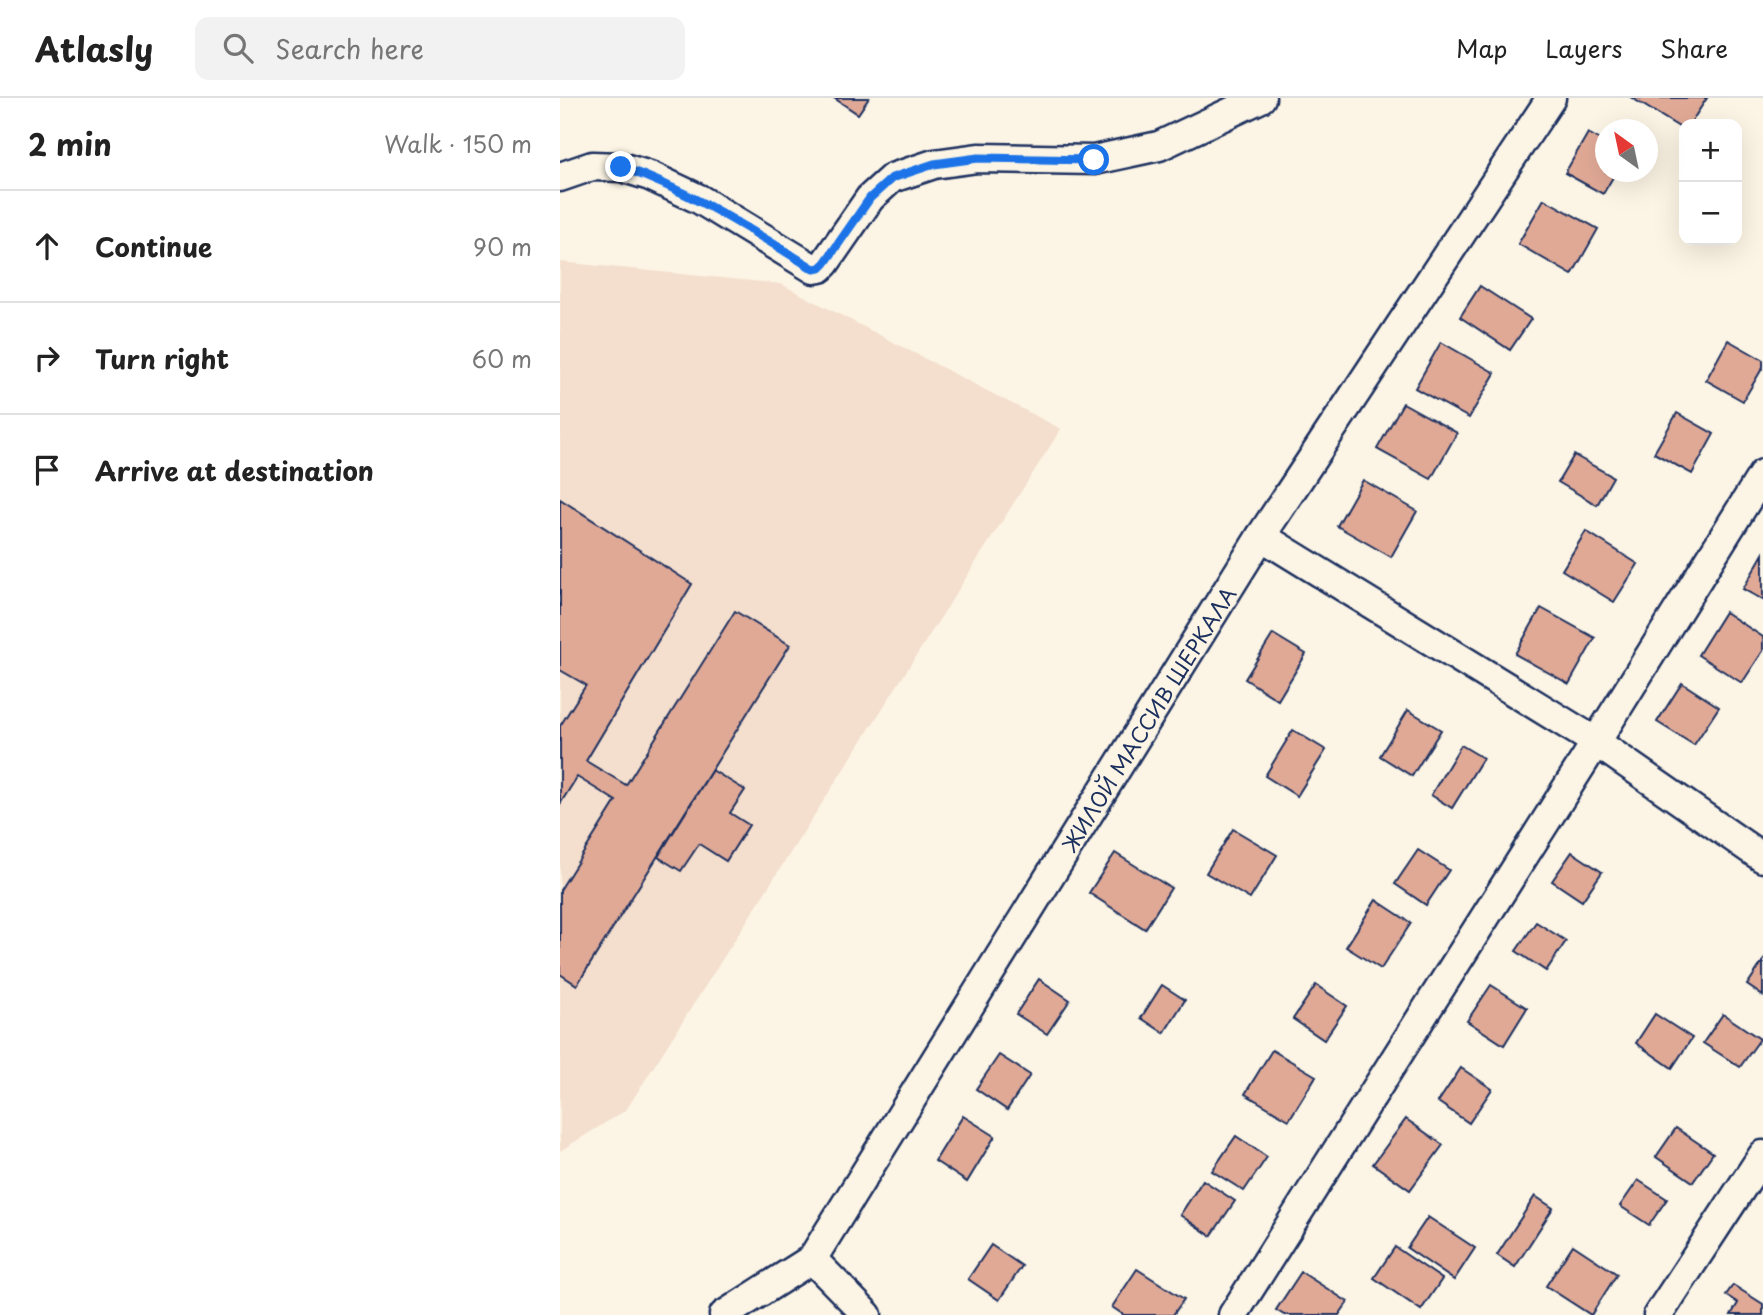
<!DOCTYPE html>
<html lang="en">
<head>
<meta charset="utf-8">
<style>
	:root { --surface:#fff; --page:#f2f2f2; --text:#222; --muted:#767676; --line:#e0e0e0 }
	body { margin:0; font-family:"Playpen Sans",sans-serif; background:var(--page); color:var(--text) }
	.controls { position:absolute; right:21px; top:21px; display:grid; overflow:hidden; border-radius:14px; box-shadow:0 7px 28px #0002 }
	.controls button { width:63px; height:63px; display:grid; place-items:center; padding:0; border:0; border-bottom:2px solid var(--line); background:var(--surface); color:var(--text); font:35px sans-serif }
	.compass { position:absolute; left:1035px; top:21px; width:63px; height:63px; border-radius:50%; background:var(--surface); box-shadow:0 7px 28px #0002; rotate:327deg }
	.stop { position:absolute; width:21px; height:21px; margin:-16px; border:5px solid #1a73e8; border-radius:50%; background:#fff }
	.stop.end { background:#1a73e8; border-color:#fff; box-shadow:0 2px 7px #0008 }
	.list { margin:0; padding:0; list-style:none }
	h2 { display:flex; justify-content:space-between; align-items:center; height:91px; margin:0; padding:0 28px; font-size:30px }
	h2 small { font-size:23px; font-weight:400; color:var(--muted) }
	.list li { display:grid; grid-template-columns:46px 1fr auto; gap:21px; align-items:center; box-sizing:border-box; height:112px; padding:0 28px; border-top:2px solid var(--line) }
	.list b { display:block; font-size:26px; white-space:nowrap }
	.list em { font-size:23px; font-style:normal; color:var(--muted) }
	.icon { flex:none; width:38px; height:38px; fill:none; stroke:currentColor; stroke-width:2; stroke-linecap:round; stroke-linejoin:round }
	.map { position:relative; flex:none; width:1203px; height:1217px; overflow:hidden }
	header { display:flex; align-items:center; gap:42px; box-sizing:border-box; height:98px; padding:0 35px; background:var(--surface); border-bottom:2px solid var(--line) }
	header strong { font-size:33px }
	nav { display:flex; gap:38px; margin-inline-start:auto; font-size:24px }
	.search { width:490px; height:63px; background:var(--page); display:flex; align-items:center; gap:18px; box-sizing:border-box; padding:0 24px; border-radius:14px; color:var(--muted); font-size:26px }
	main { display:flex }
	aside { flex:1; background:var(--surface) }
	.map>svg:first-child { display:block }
	.built { fill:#f4decd }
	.building { fill:#e0a996; stroke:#1b2f5e; stroke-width:2 }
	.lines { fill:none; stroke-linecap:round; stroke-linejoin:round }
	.minor-casing { stroke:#1b2f5e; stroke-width:33 }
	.minor { stroke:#fcf5e5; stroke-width:28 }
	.route { stroke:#1a73e8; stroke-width:9 }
	.labels { text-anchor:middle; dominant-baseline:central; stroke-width:5; stroke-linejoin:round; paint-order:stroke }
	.street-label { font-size:21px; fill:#1b2f5e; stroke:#fcf5e5 }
</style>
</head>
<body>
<header>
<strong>Atlasly</strong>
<div class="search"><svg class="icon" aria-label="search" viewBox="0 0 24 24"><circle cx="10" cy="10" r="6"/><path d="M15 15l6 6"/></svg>Search here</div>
<nav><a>Map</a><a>Layers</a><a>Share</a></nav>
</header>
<main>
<aside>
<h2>2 min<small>Walk · 150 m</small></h2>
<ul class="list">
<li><svg class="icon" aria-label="ahead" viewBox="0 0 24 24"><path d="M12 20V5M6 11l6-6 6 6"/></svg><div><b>Continue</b></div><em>90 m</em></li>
<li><svg class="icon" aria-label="right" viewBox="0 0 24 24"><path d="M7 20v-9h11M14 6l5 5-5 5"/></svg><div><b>Turn right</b></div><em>60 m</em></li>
<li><svg class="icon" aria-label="arrive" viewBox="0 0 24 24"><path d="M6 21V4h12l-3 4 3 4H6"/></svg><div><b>Arrive at destination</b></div></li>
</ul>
</aside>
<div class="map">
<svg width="1203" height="1217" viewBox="0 0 1203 1217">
	<rect width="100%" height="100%" fill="#fcf5e5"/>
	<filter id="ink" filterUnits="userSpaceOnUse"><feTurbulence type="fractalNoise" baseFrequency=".0143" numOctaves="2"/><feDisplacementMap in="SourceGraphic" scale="14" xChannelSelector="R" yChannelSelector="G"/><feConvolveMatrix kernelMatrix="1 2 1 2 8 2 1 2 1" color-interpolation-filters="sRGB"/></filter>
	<g filter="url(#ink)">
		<path class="built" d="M0,164l221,22 280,145 -435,681 -66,41z"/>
		<g class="building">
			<path d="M274,0h35l-11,16z"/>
			<path d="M1072,0h75l-17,26h-6v6z"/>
			<path d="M1028,35l18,10v29h10l-13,22 -38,-21z"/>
			<path d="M984,101l54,30 -26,46 -54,-31z"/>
			<path d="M920,188l51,33 -21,31 -50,-33z"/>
			<path d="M1168,242l35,20v7l-20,34 -37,-21z"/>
			<path d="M881,244l54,31 -26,45 -54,-30z"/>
			<path d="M843,305l54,30 -26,46 -54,-30z"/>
			<path d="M1117,315l37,21 -22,40 -38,-21z"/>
			<path d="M1014,357l39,22 -16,28 -39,-23z"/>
			<path d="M803,382l54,31 -26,46 -54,-31z"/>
			<path d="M0,401l132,85 -106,177 40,24 109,-174 55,34 -213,340 -17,-11v-84l56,-89 -39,-24 -17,27v-78l26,-41 -26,-15z"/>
			<path d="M1026,433l52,33 -24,38 -52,-32z"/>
			<path d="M1203,456v46l-20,-11z"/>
			<path d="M981,510l54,30 -26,46 -54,-30z"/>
			<path d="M1165,514l38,25v14l-21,32 -44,-28z"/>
			<path d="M713,536l33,20 -28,46 -33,-21z"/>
			<path d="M1122,585l37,24 -25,38 -37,-23z"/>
			<path d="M848,612l33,20 -29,46 -32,-20z"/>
			<path d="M733,632l33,20 -29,46 -32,-20z"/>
			<path d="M901,647l22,13 -31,50 -21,-13z"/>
			<path d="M152,672l33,20 -15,23 19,12 -23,36 -27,-17 -18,27 -23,-14z"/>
			<path d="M673,731l44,26 -27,44 -44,-26z"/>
			<path d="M858,752l31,20 -23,35 -31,-21z"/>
			<path d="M1012,754l30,20 -20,29 -30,-20z"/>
			<path d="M555,755l56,35 -26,41 -56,-36z"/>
			<path d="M816,802l35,23 -30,46 -35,-22z"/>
			<path d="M976,824l30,19 -20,30 -30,-20z"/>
			<path d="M1203,863v35l-16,-11z"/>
			<path d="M479,881l31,21 -23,34 -31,-20z"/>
			<path d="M602,887l23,15 -21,33 -23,-15z"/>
			<path d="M756,887l31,21 -23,34 -31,-21z"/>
			<path d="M931,887l36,23 -23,37 -37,-24z"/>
			<path d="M1095,916l37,24 -20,30 -36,-25z"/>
			<path d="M1163,916l37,25 -20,28 -37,-24z"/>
			<path d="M712,952l44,26 -27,44 -44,-26z"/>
			<path d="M439,957l31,20 -23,35 -31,-21z"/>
			<path d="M901,970l31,21 -23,34 -31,-21z"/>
			<path d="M403,1018l32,20 -28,46 -32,-21z"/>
			<path d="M846,1021l37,26 -33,45 -37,-26z"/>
			<path d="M1116,1030l37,25 -20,29 -37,-25z"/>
			<path d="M676,1038l31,21 -23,34 -32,-20z"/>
			<path d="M643,1082l32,21 -24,35 -31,-21z"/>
			<path d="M1078,1082l29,19 -18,26 -29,-19z"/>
			<path d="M975,1098l18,12 -38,59 -18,-12z"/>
			<path d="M868,1119l47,31 -21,32 -47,-32z"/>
			<path d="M431,1147l31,21 -23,34 -31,-21z"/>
			<path d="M1013,1147l44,29 -26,41 -45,-29z"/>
			<path d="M835,1149l47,32 -21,31 -47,-32z"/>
			<path d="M577,1171l47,30 -11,16h-49l-12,-8z"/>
			<path d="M741,1174l47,30 -9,13h-55l-8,-5z"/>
			<path d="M1173,1187l30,19v11h-32l7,-12 -12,-8z"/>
		</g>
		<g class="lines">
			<g class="minor-casing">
				<g id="minor">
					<path d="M0,79l32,-11 29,1 29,9 49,23 115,70 6,-1 5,-5 45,-65 22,-20 42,-14 44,-6 116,2 65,-14 102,-48"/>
					<path d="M701,438l335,206 167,116"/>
					<path d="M252,1161l55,56"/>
					<path d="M164,1217l88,-56 449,-723 290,-438"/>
					<path d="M673,1217l363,-573 167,-268"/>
					<path d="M1098,1217l105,-160"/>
				</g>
			</g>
			<use href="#minor" class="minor"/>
		</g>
	</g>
	<g class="lines" filter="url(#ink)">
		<path class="route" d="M61,69c70,24 131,64 193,102l6,-1 5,-5 45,-65 22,-20 42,-14 44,-6 116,2"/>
	</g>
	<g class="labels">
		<g class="street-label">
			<text transform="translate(588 621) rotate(-58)">ЖИЛОЙ МАССИВ ШЕРКАЛА</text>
		</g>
	</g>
</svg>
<div class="controls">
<button>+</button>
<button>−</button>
</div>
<svg class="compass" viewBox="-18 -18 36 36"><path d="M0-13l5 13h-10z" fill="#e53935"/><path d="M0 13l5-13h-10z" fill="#767676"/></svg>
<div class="stop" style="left:534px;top:62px"></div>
<div class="stop end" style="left:61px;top:69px"></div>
</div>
</main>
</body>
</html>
